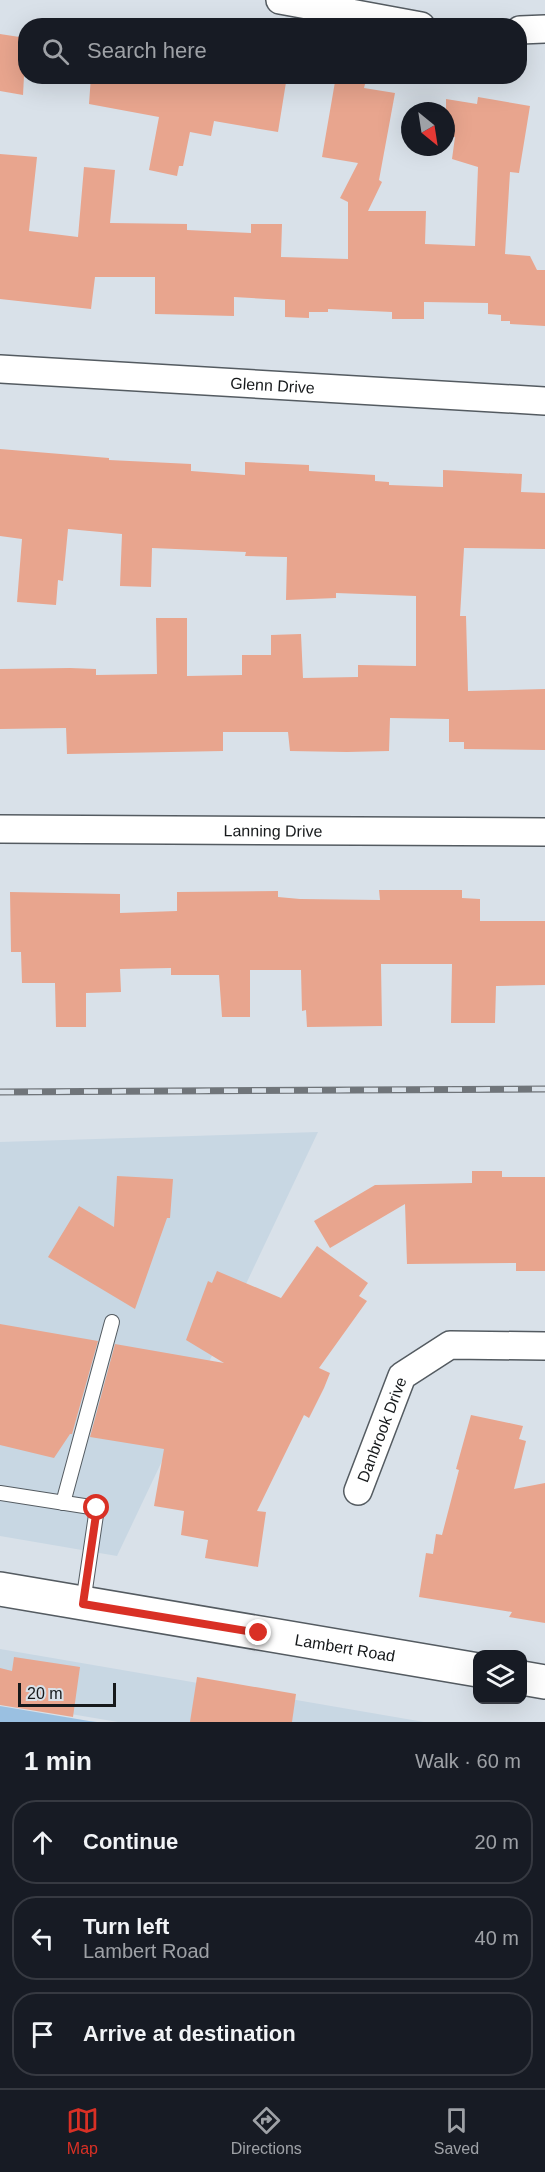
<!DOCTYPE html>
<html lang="en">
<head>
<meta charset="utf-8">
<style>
	:root { --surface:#171b24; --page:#242831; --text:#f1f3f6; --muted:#9ea1a6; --line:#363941; --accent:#d93025 }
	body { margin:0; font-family:Helvetica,sans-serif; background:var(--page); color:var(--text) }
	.controls { position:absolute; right:18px; bottom:18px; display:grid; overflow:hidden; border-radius:12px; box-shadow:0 6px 24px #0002 }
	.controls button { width:54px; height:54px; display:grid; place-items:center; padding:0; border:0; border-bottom:2px solid var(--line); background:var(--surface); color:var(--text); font:30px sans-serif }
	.compass { position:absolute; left:401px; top:102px; width:54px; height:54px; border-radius:50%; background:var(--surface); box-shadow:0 6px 24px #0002; rotate:150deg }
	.scale { position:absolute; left:18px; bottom:15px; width:98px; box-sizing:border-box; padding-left:6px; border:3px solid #16191b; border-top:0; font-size:16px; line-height:21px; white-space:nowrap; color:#16191b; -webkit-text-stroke:4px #d9e1e9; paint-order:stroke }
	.stop { position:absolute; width:18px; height:18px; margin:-14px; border:4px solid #d93025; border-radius:50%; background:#fff }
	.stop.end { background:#d93025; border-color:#fff; box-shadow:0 2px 6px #0008 }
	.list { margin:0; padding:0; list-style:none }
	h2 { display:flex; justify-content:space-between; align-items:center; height:78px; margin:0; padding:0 24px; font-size:26px }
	h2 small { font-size:20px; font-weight:400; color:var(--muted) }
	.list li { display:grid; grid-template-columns:39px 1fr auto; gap:18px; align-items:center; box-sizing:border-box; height:84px; margin:0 12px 12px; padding:0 12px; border:2px solid var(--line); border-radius:24px }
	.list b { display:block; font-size:22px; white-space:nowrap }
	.list p { margin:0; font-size:20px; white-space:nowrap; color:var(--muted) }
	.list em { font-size:20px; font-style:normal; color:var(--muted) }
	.icon { flex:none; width:33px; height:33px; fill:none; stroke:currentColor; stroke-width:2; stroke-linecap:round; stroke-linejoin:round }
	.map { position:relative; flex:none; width:545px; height:1722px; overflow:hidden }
	.search { position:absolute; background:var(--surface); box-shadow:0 6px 24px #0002; left:18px; right:18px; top:18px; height:66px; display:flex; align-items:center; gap:15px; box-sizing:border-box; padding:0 21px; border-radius:24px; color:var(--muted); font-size:22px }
	.sheet { height:366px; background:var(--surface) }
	nav { display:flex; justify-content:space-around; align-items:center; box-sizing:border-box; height:84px; border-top:2px solid var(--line); background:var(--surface); font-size:16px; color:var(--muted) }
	nav a { display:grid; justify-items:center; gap:3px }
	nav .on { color:var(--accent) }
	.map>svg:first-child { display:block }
	.built { fill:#c8d7e3 }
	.green { fill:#9ac0e1 }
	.building { fill:#e8a58e }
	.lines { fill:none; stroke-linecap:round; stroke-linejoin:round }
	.service-casing { stroke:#545b61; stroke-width:16 }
	.minor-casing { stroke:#545b61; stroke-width:30 }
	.secondary-casing { stroke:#545b61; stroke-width:36 }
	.service { stroke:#fff; stroke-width:14 }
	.minor { stroke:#fff; stroke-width:27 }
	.secondary { stroke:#fff; stroke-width:33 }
	.rail-casing { stroke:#70757a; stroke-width:7 }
	.rail { stroke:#d9e1e9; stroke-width:4.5; stroke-dasharray:14; stroke-linecap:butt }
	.route { stroke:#d93025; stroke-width:8 }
	.labels { text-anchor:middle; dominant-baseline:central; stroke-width:4.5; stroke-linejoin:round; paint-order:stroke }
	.street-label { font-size:16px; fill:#16191b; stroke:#d9e1e9 }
</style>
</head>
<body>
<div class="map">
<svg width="545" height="1722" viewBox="0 0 545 1722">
	<rect width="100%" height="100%" fill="#d9e1e9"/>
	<g class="built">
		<path d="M318,1132l-201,424 -117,-20v-394z"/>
		<path d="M0,1649l424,73h-306l-118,-20z"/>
	</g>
	<path class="green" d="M0,1706l89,15 8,1h-97z"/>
	<g class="building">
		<path d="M0,34l26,4 -3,57 -23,-4z"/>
		<path d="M91,76h196l-9,56 -64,-11 -3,15 -21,-4 -7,34h-4l-2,10 -28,-6 10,-53 -70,-13z"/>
		<path d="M336,76h31l-3,12 31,5 -16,87 3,2 -14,29h58l-1,33 50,2 3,-79 -26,-8 3,-22 -9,-1v-37l31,5 1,-7 52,9 -11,67 -9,-1 -5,82 25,2 7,14h8v56l-35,-2v-3h-9v-6l-13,-1v-11l-64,-1v17h-32v-7l-64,-3v3h-19v6l-24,-1v-17l-51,-3v19l-79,-2v-37h-60l-4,32 -91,-10v-145l37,3 -8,74 49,6 6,-70 31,3 -5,53 77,1v6l64,3v-9h31l-1,33 67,2v-57l-8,-4 18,-35 -36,-6z"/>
		<path d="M0,449l109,9v2l82,4v7l54,4v-13l64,3v6l66,4v6l14,1v3l54,2v-17l79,4 -1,18 24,1v56l-81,-1 -4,68h6l2,75 77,-2v61l-81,-1v-7h-15v-23l-59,-1 -1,33 -42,1 -57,-1 -2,-19h-65v19l-156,3 -1,-26 -66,1v-60l70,-1 26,1v6l61,-1 -1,-56h31v58l55,-1v-20h29v-20l30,-1 2,44 55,-1v-12l58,1v-70l-80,-3v5l-50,2 1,-43 -42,-1 1,-4 -94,-4 -1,39 -31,-1 2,-52 -54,-5 -5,52 -5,-1 -2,25 -39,-3 5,-63 -22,-3z"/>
		<path d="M379,890h83v8l18,1v22h65v64l-49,1 -1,37h-44l1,-59h-71l1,62 -75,1 -1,-17 -4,1 -1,-41h-51v47h-28l-3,-42h-48v-7l-51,1 1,23 -35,1v34h-30l-1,-44h-33l-1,-31h-10l-1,-60 110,2v19l57,-2v-19l101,-1v6l22,2 80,1z"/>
		<path d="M472,1171h30v6h43v94h-29v-8l-109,1 -2,-60 -75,44 -16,-27 61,-36 97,-2z"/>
		<path d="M117,1176l56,3 -3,39h-3l-32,91 -87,-52 31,-51 35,21z"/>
		<path d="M317,1246l51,37 -9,13 8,5 -48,67 11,5 -6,15 -15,30 -5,-3 -47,96 9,1 -8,55 -53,-9 3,-18 -27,-5 3,-24 -30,-5 10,-57 -74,-12 25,-93 109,19 -38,-23 22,-59 4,2 5,-12 64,27z"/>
		<path d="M0,1324l98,17 -26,93h-2l-16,24 -54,-13z"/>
		<path d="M471,1415l52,11 -4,13 7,2 -12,48 31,-6v140l-36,-6 3,-5 -93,-15 7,-44 7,1 3,-20 6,1 17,-65 -3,-1z"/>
		<path d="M14,1657l66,10 -7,50 -73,-12v-37l12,3z"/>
		<path d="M197,1677l99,17 -4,28h-102z"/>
	</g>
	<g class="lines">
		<g class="service-casing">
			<g id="service">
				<path d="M0,1493l97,15 -14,95"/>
				<path d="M63,1503l49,-181"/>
			</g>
		</g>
		<g class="minor-casing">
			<g id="minor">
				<path d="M280,0l141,26"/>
				<path d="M520,30l25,-1"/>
				<path id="s1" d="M0,369l545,32"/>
				<path id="s2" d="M0,829l545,3"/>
				<path id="s3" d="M358,1491l44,-115 48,-31 95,1"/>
			</g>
		</g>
		<g class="secondary-casing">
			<g id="secondary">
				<path id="s4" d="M0,1589l478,81"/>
				<path d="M522,1678l23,4"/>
			</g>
		</g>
		<use href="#service" class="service"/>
		<use href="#minor" class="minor"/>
		<use href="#secondary" class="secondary"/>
		<g class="rail-casing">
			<path id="rail" d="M0,1092l545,-3"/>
		</g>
		<use href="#rail" class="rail"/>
	</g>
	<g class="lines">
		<path class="route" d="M97,1508l-14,96 176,29"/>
	</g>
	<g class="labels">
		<g class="street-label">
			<text stroke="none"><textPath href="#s1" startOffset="273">Glenn Drive</textPath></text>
			<text stroke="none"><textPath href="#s2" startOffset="273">Lanning Drive</textPath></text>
			<text stroke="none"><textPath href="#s3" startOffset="66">Danbrook Drive</textPath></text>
			<text stroke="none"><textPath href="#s4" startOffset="350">Lambert Road</textPath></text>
		</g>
	</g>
</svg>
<div class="controls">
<button><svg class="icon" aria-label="layers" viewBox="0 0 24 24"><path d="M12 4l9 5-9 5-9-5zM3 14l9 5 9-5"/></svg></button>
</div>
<svg class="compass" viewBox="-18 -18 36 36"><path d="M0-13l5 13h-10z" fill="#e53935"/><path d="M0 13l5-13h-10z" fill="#9ea1a6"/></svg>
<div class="scale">20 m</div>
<div class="stop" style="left:97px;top:1508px"></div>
<div class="stop end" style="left:259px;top:1633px"></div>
<div class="search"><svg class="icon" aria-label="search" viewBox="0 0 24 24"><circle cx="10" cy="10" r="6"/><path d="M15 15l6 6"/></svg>Search here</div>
</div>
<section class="sheet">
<h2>1 min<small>Walk · 60 m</small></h2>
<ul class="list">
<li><svg class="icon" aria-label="ahead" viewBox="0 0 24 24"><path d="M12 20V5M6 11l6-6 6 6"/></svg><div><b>Continue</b></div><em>20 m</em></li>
<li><svg class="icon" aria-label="left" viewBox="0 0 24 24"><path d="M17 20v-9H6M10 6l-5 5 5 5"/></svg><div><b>Turn left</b><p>Lambert Road</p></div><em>40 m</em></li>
<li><svg class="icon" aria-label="arrive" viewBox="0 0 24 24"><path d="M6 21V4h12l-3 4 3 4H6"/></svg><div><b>Arrive at destination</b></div></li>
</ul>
</section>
<nav>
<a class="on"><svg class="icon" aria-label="map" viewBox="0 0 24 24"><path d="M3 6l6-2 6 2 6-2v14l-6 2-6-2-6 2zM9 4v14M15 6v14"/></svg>Map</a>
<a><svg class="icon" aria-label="directions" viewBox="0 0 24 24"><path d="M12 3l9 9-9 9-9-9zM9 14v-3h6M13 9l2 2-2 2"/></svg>Directions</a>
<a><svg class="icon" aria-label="saved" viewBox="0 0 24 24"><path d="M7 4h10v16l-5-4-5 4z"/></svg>Saved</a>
</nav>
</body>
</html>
